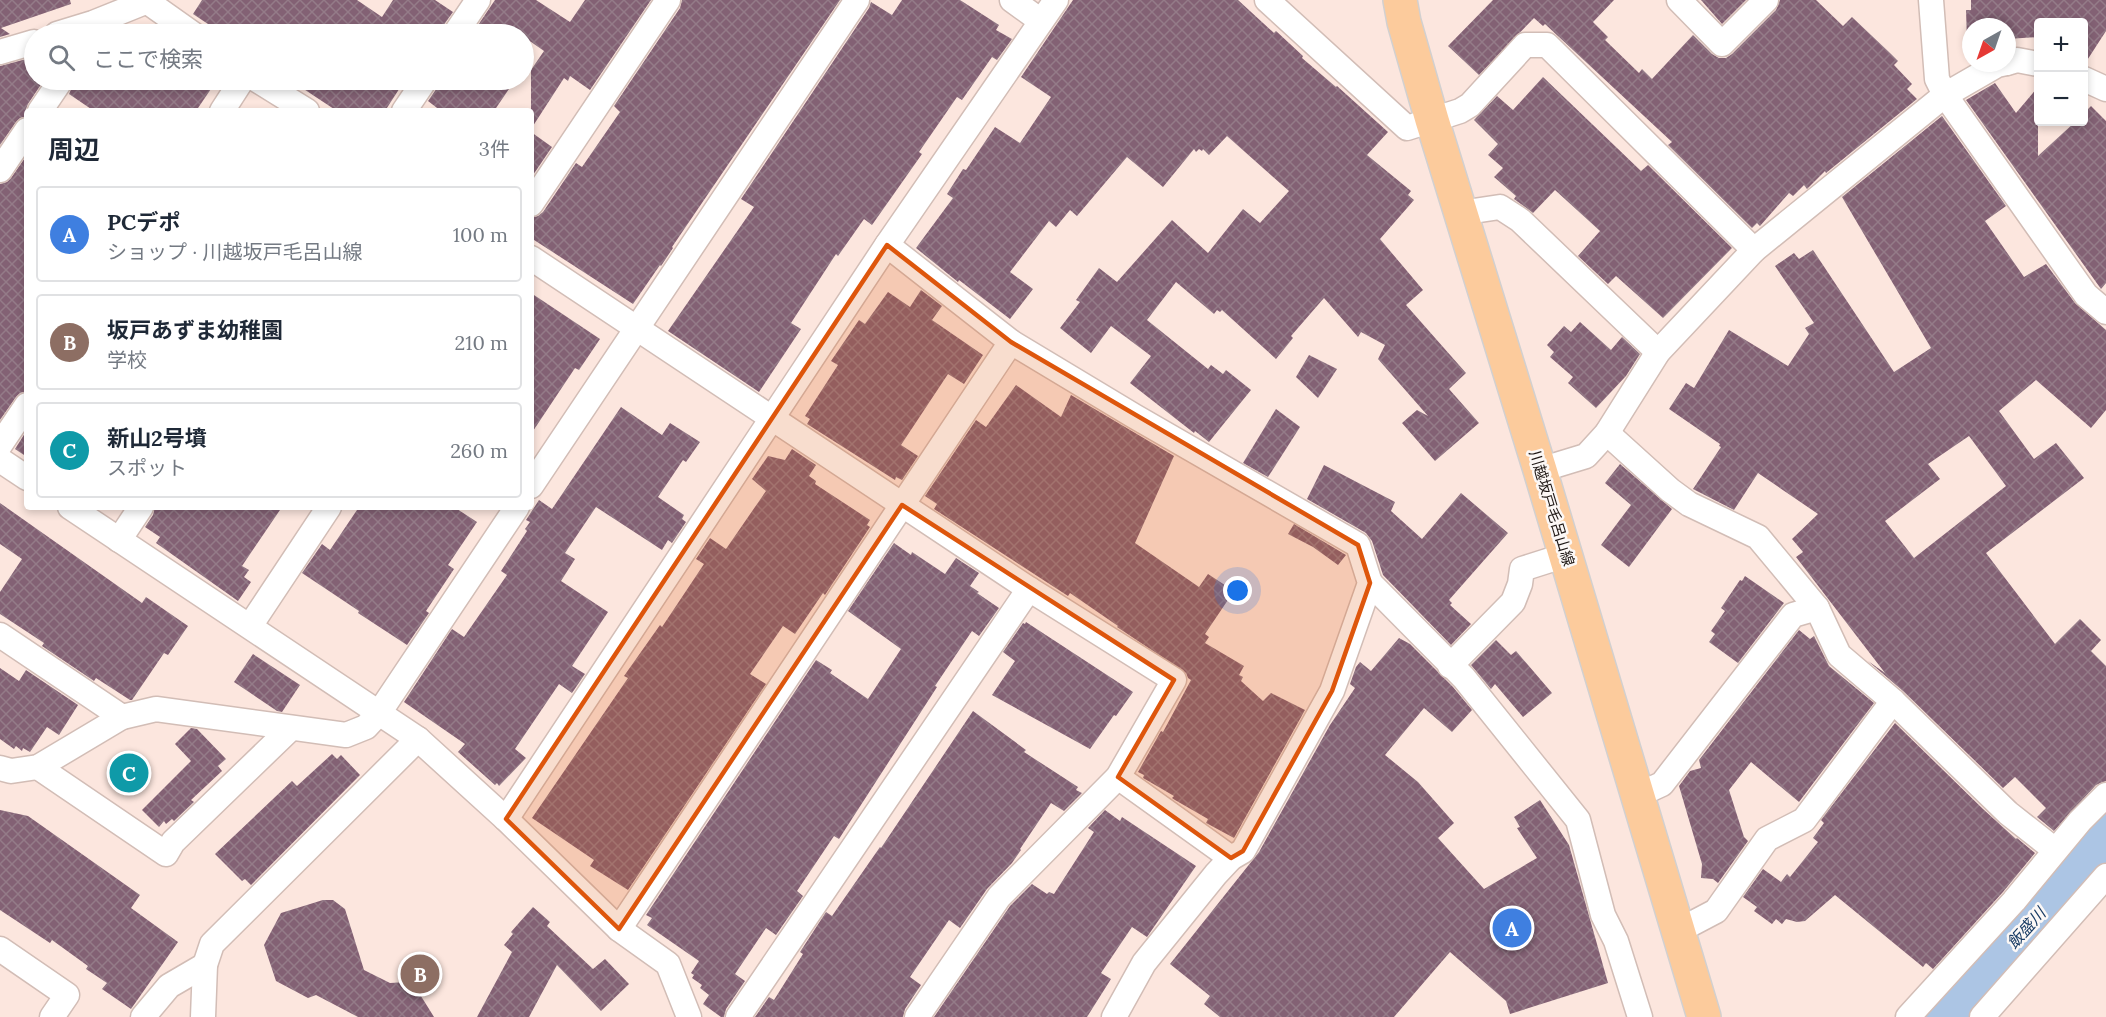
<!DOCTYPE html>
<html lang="ja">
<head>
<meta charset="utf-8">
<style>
	:root { --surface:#fff; --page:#f6f6f7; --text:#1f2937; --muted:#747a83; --line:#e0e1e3; --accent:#676fe8 }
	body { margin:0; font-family:Lora,"Noto Sans JP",serif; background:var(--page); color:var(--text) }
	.controls { position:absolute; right:18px; top:18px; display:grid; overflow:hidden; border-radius:6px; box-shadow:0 3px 9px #0003 }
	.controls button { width:54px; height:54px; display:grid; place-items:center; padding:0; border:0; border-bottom:2px solid var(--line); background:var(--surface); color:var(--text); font:30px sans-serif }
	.compass { position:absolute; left:1962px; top:18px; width:54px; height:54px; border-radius:50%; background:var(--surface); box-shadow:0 3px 9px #0003; rotate:220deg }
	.you { position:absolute; left:1238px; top:591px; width:21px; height:21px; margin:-15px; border:4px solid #fff; border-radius:50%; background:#1a73e8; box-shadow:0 0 0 9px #1a73e833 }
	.badge { display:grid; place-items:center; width:39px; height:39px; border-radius:50%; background:var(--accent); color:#fff; font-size:20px; font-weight:700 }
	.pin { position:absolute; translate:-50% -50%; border:3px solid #fff; box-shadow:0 2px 6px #0006 }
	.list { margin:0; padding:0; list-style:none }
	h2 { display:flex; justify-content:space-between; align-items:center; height:78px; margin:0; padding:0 24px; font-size:26px }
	h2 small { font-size:20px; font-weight:400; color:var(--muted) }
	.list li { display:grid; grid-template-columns:39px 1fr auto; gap:18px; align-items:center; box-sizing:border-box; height:96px; margin:0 12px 12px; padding:0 12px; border:2px solid var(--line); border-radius:6px }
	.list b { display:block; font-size:22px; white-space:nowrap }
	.list p { margin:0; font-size:20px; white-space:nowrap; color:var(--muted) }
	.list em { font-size:20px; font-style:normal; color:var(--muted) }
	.icon { flex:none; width:33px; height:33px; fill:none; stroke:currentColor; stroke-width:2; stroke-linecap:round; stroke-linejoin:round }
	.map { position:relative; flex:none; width:2106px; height:1017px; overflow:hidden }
	.search { position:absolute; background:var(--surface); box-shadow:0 3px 9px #0003; left:24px; top:24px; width:510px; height:66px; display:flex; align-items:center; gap:15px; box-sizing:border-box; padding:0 21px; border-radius:33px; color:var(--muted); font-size:22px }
	.panel { position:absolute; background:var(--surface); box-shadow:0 3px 9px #0003; left:24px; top:108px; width:510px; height:402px; border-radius:6px }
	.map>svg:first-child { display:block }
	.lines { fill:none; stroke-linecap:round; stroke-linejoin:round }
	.river { stroke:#acc5e4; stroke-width:51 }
	.building { fill:url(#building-cross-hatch); fill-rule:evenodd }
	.minor-casing { stroke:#d2bdb6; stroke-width:27 }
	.primary-casing { stroke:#d2d0d0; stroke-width:36 }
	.minor { stroke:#fff; stroke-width:24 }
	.primary { stroke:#fccb9c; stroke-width:33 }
	.marked { fill:#de560c; fill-opacity:0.2; stroke:#de560c; stroke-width:4.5; stroke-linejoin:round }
	.labels { text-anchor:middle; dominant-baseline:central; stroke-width:5; stroke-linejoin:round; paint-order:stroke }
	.street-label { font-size:15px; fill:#1d1613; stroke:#fcf8f6 }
	.water-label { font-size:16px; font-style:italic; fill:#193c65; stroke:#fcf8f6 }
</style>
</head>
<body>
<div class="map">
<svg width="2106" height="1017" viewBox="0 0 2106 1017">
	<defs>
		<pattern id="building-cross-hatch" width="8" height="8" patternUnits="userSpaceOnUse" patternTransform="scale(1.5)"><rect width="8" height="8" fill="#836174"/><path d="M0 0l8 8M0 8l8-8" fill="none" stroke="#947b88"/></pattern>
	</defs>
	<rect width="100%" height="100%" fill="#fce6de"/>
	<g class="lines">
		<path class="river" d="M1946,1017l160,-179"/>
	</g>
	<g class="building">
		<path d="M0,0h70l1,4 -70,24 9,6 -10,3z"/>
		<path d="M202,0h155l25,17 11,-17h42l18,12 -10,14 -2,8h-218l-30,-20z"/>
		<path d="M495,0h41l34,22 15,-22h66l-61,90 -20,-14 -2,5 -4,-3 -33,51v-59l13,-19 -20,-14v-3h-52z"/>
		<path d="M682,0h158l-168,247 1,1 -12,18 -1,-1 -27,39 -102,-66v-20l7,-2 5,-4 33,-49 6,4 38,-55 -6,-6 66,-98z"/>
		<path d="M902,0h58l39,25 -3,5 16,9 -15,21 -5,-3 -30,43 -5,-3 -38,55 3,2 -50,71 -8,-6 -26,37 -2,-2 -45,69 10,6 -42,63 -91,-61 86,-124 -13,-8 128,-191 2,-6 21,13z"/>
		<path d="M1073,0h165l36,33 2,-2 27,25 -1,2 34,29 1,-1 51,46 -21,23 44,36 -3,4 6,5 -34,39 43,51 -17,15 60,68 -17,16 30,34 -44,38 -33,-38 15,-13 11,6 -50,-57 7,-14 -24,-13 -3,5 -34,-39 -33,38 2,2 -17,21 -54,-49 -2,2 -3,-2 -3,4 -38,-32 -29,38 61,49 3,-4 12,9 3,-4 25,20 -42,52 -14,-11 -1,2 -64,-50 21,-27 -40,-30 -20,27 -31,-25 20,-26 -4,-2 23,-32 18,14 55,-62 36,33 35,-44 17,14 29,-32 -62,-55 -18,19 -6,-6 -1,2 -3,-2 -3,3 -2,-3 -31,38 -36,-30 -50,59 -7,-6 -14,17 -7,-6 -39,51 23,17 -23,30 -51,-39 -1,2 -42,-34 37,-50 -6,-4 16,-25 3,1 29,-43 25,16 31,-46 -30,-20z"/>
		<path d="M1493,0h121l-21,22 15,15 -3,3 34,33 3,-4 10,10 41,-44 19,19 7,4h7l6,-4 44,-44 4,-10h36l27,26 9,-9 38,36 8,8 -4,4 18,19 -5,5 10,10 -91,74 -1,-2 -18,18 -3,-4 -11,11 -4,-3 -29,33 -3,-3 -5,5 -84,-83 4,-3 -127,-118 -2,2 -9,-8 -55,57 -31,-29z"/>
		<path d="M1701,0h45l-24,24z"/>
		<path d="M1971,0h135v31l-22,34v-43h-46v15l-31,2v-12h-36v14h-4l-1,-31h5z"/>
		<path d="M34,57v23h10l-16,24 -2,5 1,7 -7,2 -4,4 -16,23v-79z"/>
		<path d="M1543,77l98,94 7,-6 84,83 -69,70 -47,-42 -8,8 -30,-28 22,-25 -45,-41 -22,23 -19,-14 2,-3 -22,-19 9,-9 -15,-13 10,-11 -24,-24 23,-24 16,14z"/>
		<path d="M75,80h142l-21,31h-102l-25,-17z"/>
		<path d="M290,80h118l-3,4 -2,-1 -18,28h-48z"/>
		<path d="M439,80h76l-21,31h-53l-13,-10 9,-13z"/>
		<path d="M1995,83l21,30 22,-26v69l37,-34h9v-9l7,-7 15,15v162l-5,6 -135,-189z"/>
		<path d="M1942,116l64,90 -21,15 39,56 22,-13 29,39 31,27v80l-15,18 -55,-48 -37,31 35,48 22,-16 28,35 -98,75 69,91 25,-25 21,21 -10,11 15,15v115l-10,4 -42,46 -17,-14 9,-9 -31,-31 -12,11 -100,-97 -35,-30 17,12 -89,-116 7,-5 -11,-13 26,-25 -60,-41 -24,37 -41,-21 28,-42 -2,-1 1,-2 -51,-35 17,-26 8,5 35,-58 59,36 21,-32 -4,-6 9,-5 -39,-57 19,-13 5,6 14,-9 81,122 37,-24 -89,-151zM1969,436l37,50 -92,72 -29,-37 55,-42 -12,-15z"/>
		<path d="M531,132l21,15 -21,31z"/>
		<path d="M27,155v236l-7,2 -4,4 -16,23v-236l7,-2 4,-4z"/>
		<path d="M921,290l21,16 -10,14 51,35 -19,29 -16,-10 -47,71 17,11 -16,24 -6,-3 -1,3 -88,-56 3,-5 -5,-3 33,-51 -7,-4 28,-41 6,4 23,-32 22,15z"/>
		<path d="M531,293l69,46 -21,31 -4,-2 -44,66z"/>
		<path d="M1580,322l31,28 11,-13 18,17 -14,22 -30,32 -28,-25 5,-6 -23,-20 4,-5 -7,-7 17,-19 7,6z"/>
		<path d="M1309,355l28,14 -19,29 -22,-21z"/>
		<path d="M1016,385l45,32 10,-22 103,61 -39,87 64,44 9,-13 26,17 -29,43 4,3 -4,6 39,23 -5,9 4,2 -2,4 22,20 8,-8 34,17 -71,128 -26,-14 -2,-1 2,-4 -33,-19 -3,-2 2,-2 -24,-14 -7,-4 1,-3 -6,-3 23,-41 2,1 28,-52 -3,-2 -2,-5 -69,-46 1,-1 -48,-33 -2,3 -134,-87 3,-5 -12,-8 51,-76 10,7z"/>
		<path d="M621,407l41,28 8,-12 30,19 -14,20 -3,-2 -25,37 26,18 -2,4 4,3 -14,21 -4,-3 -6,10 -66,-43 -31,46 10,6 -14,22 47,31 -36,54 13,8 -13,19 -13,-9 -44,65 11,9 -27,28 -2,-3 -2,2 -37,-33 7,-8 -61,-42 48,-73 12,8 43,-62 -6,-4 26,-40 -2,-2 5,-7 -4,-2 13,-20 13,9z"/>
		<path d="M1276,409l24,18 -32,50 -25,-14z"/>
		<path d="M27,430v27l-12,-8z"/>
		<path d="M792,449l24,16 -7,11 7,5 -1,3 55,36 -3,5 3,2 -45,68 -2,-2 -28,41 -12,-8 -33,48 16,10 -138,206 -38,-24 4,-6 -62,-42 96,-140 -4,-2 36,-51 2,2 42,-63 -8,-5 14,-21 16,11 40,-58 -14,-12 16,-23 17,4z"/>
		<path d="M1620,464l52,45 -43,58 -28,-22 30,-40 -26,-22z"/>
		<path d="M1324,465l71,37 -4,9 31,28 39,-46 47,40 -59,67 3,3 -2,2 21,19 -20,21 -68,-70 -11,-34 -6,-8 -59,-34z"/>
		<path d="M0,503l142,100 4,-6 42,29 -20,29 -4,-2 -32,47h-2l-34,-22 -2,3 -52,-35 2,-3 -44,-29v-22l22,-33 -22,-15z"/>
		<path d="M155,507h127l-40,59 7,4 -5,7 7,5 -13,19 -82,-58 4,-6 -15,-10 8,-12z"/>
		<path d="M359,507h95l23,15 -29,43 6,4 -28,42 3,2 -22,32 -49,-32 1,-2 -57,-38 20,-29 8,6z"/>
		<path d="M1294,524l52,31 -8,10 -25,-18 -25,-13z"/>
		<path d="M894,543l17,12 1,-3 33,22 11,-16 23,15 -9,13 9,6 -2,1 22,15 -20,28 -7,-5 -37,55 2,1 -98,152 -5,-3 -37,55 6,5 -27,39 -10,-7 -31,46 10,7 -19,28 -2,8h-3l-18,-13 6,-9 -9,-7 2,-3 -10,-7 2,-3 -3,-2 8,-12 -52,-36 5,-7 -6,-3 170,-255 16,10 -2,3 38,26 33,-50 -53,-38z"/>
		<path d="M1745,576l39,27 -46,60 -29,-21 6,-8 -4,-3 14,-20 -4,-3 19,-28 2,1z"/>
		<path d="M1026,622l107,70 -17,24 -2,-1 -24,34 -98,-54 23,-34 -12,-9 20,-29 2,1z"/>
		<path d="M1799,630l11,9 4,-3 15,30 45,37 -75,99 -48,-40 -22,28 15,47 4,4 -30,42 -5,-4 -12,-1 1,-14 -23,-78 11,-15 11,-3 -2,-8z"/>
		<path d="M1399,638l11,6 43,43 19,23 -20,22 -28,-24 -39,47 33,27 36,41 -16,15 46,51 53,-31 -20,-30 3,-1 -6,-10 26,-17 29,45 39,138 -98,31 -4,-13 -56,-49 -56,65h-174l-16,-13 6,-8 -40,-32 89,-112 71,-127 25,-37 -5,-4 6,-17 4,-5 11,9z"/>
		<path d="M1496,640l15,15 5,-4 36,42 -29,24 -28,-33 -4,5 -20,-24z"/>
		<path d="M253,654l47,31 -18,27 -5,-1 -43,-29z"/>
		<path d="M0,668l19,13 7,-11 52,35 -19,30 -12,-8 -17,25 -7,-4 -1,3 -6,-5 -2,3 -14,-10z"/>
		<path d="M973,711l53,39 -2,2 54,35 -2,3 6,3 -18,18 -13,-8 -31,46 1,1 -9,13 -25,26 -27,39 -11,-8 -39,57 11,8 -16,24 -2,8h-148l14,-20 5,3 29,-46 -3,-2 26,-40 6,4 48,-69 1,1z"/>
		<path d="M1895,723l88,86 33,30 1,-1 18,15 -32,39 -70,77 -7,-6 -3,4 -88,-72 -30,26 -8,1 -11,-3 -4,5 -6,-5 -4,5 -18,-13 3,-4 -14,-10 20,-28 18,13 6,-8 3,3 28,-35 -5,-4 11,-15 -3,-3z"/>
		<path d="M191,728l6,1 29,30 -8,7 4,5 -31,29 3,2 -20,19 -2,-2 -6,5 -2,-3 -5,6 -17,-17 49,-49 -16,-17z"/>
		<path d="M332,754l5,5 4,-4 19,20 -109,110 -6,-6 -3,2 -27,-27 77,-73 5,5z"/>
		<path d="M0,810l28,6 112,79 -9,13 47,34 -47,67 -29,-20 5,-6 -21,-14 2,-3 -36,-26 -2,3 -50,-33z"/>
		<path d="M1105,810l15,11 2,-4 74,49 -49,71 -15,-10 -31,46 10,6 -24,38h-153l76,-111 22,-22 15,10 2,-2 5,2 40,-62 -6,-4z"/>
		<path d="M323,900h10l12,9 19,61 26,13 16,-1 10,6 18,29h-76l-42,-22 -8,3 -32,-17 -12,-36 17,-32z"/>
		<path d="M533,907l17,15 -3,4 46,43 12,-10 24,25 -28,27 -44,-46 -28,52h-52l35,-65 -8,-7 9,-11 -2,-2z"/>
	</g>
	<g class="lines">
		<g class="minor-casing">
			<g id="minor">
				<path d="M145,0l48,34"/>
				<path d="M1012,0l29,21"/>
				<path d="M1267,0l140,128 53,-17 10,-6 55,-60h22l207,205"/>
				<path d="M1679,0l43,44 44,-44"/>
				<path d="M1931,0l6,79 8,16 141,200 20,17"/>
				<path d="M57,34l36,-11 57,-23"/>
				<path d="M455,34l23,-34"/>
				<path d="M0,52l34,-10"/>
				<path d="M2007,63l10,-3 21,4"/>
				<path d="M2084,79l22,10"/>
				<path d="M257,80l50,31"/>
				<path d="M40,111l21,-31"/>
				<path d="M222,111l20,-31"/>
				<path d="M404,111l21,-31"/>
				<path d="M0,170l27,-40"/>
				<path d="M531,204l137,-204"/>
				<path d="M1460,213l40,-6 20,13 138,132"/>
				<path d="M887,245l124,97 123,74 224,129 12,38 -38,108 -89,160 -12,7 -15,16 -72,89 -30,54"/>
				<path d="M531,258l498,331 145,91 -56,97 -119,120 -82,120"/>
				<path d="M1607,433l63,57 19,14 69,33 59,71 22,47 54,46 115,112 47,37"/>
				<path d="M0,445l27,-40"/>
				<path d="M0,460l27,18"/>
				<path d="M1540,470l46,-14 21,-23 51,-81 96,-102 191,-155 52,-30 9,-2"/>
				<path d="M531,486l326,-486"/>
				<path d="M70,507l348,232 88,80 113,110 49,35 21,53"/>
				<path d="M119,540l22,-33"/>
				<path d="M1370,583l94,95 114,142 25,95 13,26 24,76"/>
				<path d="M250,626l79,-119"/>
				<path d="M0,635l122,82"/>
				<path d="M1450,666l63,-64 7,-18 2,-15 44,-14"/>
				<path d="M38,767l128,87 7,-12 118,-114"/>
				<path d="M0,768l11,3 27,-4 84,-50 34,-8 190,26 20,-8 13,-14 138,-206"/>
				<path d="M1118,777l113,81"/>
				<path d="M1638,795l24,-11 131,-169 24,-7"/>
				<path d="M506,819l381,-574 169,-245"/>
				<path d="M619,929l392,-587"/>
				<path d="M1678,931l38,-20 51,-72 37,-19 89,-119"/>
				<path d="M0,949l67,46 -15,22"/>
				<path d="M143,1017l26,-31 36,-21"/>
				<path d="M203,1017l2,-52 7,-21 206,-205"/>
				<path d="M738,1017l291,-428"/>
				<path d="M1908,1017l106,-116 66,-80 26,-26"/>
				<path d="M1982,1017l124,-141"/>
			</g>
		</g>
		<g class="primary-casing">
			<path id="primary" d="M1400,0l4,22 28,98 108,350 164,547"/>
		</g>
		<use href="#minor" class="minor"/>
		<use href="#primary" class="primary"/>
	</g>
	<path class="marked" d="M887,245l124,97 347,203 12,38 -38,108 -89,160 -12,7 -113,-81 56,-97 -272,-175 -283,424 -113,-110z"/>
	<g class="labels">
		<g class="street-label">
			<text transform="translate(1552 508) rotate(73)">川越坂戸毛呂山線</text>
		</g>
		<g class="water-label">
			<text transform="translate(2026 928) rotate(-48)">飯盛川</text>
		</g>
	</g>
</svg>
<div class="controls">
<button>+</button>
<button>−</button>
</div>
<svg class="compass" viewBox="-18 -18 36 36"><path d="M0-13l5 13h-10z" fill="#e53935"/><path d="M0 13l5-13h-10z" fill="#747a83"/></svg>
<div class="you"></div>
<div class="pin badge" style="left:1512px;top:928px;background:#3f7fe0">A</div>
<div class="pin badge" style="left:420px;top:974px;background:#8d6e63">B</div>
<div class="pin badge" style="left:129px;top:773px;background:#0f9aa8">C</div>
<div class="search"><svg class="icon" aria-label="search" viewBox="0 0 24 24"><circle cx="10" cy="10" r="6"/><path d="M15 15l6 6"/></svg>ここで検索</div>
<section class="panel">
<h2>周辺<small>3件</small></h2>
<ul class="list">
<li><span class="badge" style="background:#3f7fe0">A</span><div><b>PCデポ</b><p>ショップ · 川越坂戸毛呂山線</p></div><em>100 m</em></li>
<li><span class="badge" style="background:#8d6e63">B</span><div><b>坂戸あずま幼稚園</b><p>学校</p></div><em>210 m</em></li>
<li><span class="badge" style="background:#0f9aa8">C</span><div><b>新山2号墳</b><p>スポット</p></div><em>260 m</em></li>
</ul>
</section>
</div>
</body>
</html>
